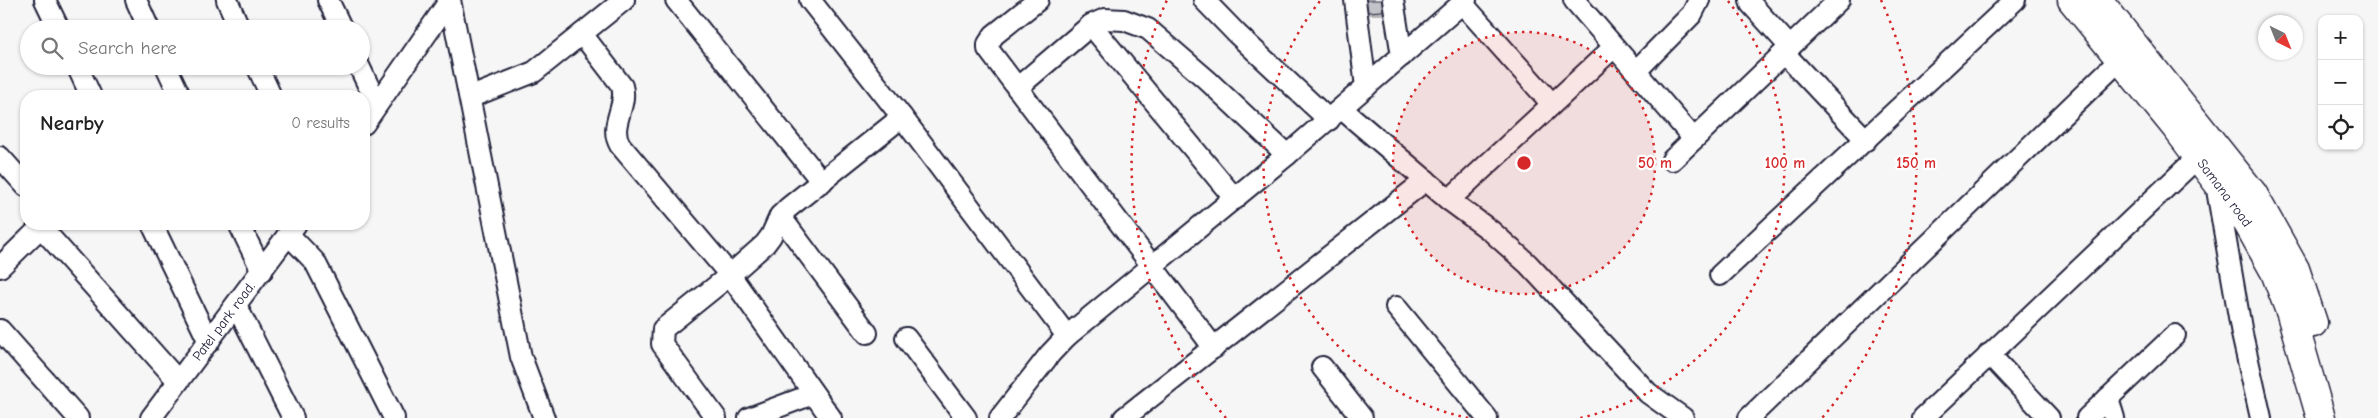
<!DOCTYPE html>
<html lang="en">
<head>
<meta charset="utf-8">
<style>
	:root { --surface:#fff; --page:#f6f6f6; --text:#222; --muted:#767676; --line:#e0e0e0 }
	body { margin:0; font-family:"Comic Neue",sans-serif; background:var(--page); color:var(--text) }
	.controls { position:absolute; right:15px; top:15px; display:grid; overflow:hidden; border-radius:10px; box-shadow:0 1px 4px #0004 }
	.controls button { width:45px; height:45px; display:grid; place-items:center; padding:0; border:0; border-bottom:1px solid var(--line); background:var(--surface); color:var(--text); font:25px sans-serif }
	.compass { position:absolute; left:2258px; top:15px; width:45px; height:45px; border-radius:50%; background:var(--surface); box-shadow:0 1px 4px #0004; rotate:137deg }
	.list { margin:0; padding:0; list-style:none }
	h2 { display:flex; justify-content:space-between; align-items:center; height:65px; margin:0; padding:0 20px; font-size:21px }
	h2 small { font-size:16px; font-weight:400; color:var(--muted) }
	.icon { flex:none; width:28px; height:28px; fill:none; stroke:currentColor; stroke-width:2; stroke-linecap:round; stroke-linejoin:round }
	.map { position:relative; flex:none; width:2378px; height:418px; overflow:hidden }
	.search { position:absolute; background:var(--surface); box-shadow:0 1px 4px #0004; left:20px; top:20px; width:350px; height:55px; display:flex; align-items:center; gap:12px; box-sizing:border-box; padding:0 18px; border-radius:28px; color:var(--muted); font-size:19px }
	.panel { position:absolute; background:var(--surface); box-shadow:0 1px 4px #0004; left:20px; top:90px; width:350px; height:140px; border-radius:20px }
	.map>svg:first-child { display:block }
	.building { fill:#c2c2c9; stroke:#22223b; filter:url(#shadow) }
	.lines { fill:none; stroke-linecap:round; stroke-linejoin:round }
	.street-casing { stroke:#22223b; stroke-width:24 }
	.primary-casing { stroke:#22223b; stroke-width:31 }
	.street { stroke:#fff; stroke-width:20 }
	.primary { stroke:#fff; stroke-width:28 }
	.ring { fill:none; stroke:#d62828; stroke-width:2.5; stroke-dasharray:2.5 5 }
	.labels { text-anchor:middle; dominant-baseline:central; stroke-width:4.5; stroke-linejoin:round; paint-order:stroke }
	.street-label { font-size:14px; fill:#22223b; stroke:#fff }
	.centre { fill:#d62828; stroke:#fff; stroke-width:2.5 }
	.ring-label { font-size:15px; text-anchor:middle; font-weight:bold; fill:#d62828; stroke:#fff; stroke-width:4.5; stroke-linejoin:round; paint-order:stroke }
</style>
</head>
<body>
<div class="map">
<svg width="2378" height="418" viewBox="0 0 2378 418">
	<defs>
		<filter id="shadow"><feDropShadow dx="4.5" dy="4.5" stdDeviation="1" flood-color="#0004"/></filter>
	</defs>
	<rect width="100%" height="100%" fill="#f6f6f7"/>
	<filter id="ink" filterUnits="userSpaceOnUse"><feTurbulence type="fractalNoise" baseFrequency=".02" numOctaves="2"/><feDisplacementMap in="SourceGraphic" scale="10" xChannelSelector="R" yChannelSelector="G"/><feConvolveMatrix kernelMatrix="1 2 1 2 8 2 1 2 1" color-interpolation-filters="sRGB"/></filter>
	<g filter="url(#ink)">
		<path class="building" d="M1357,0h32l1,10 -31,3z"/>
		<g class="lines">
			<g class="street-casing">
				<g id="street">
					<path d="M45,0l14,29"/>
					<path d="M136,0l13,29"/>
					<path d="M227,0l13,29"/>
					<path d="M328,0l14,29"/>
					<path d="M450,0l71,357 23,61"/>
					<path d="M676,0l146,182"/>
					<path d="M810,0l92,117 165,219"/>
					<path d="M1038,0l-44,35 -6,9v5l226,299"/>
					<path d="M1204,0l33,34 92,86"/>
					<path d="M1355,0l11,87"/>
					<path d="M1393,0l9,56"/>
					<path d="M1574,0l120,139"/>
					<path d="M1750,0l1,4 39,43"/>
					<path d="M1462,3l90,101"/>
					<path d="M1091,25l144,174"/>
					<path d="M582,34l40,52c6,21 -14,39 -2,59l110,130 101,143"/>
					<path d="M1784,53l82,87"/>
					<path d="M77,66l14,30"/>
					<path d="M166,66l14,30"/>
					<path d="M257,66l14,30"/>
					<path d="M359,66l18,38"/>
					<path d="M1636,71l56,-57 7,-14"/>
					<path d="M1017,88l74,-63 14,-6 19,1 24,9 58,50 81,76"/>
					<path d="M471,97l63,-25 90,-72"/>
					<path d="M1342,109l107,91 42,31 37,33 120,129 35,25"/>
					<path d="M364,124l86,-124"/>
					<path d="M0,157l26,29"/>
					<path d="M1672,160l167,-160"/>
					<path d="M2216,184l26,150 19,84"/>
					<path d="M1449,200l165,-153"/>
					<path d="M780,216l87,117"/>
					<path d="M152,224l57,118"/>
					<path d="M239,224l23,47"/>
					<path d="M41,227l137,154"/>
					<path d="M288,234l27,28 79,156"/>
					<path d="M0,267l44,-43"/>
					<path d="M1720,275l295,-275"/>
					<path d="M236,305l57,113"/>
					<path d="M1396,307l91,111"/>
					<path d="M0,330l78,88"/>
					<path d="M906,338l60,80"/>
					<path d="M1989,354l60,64"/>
					<path d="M1322,367l40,51"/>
					<path d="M2108,398l6,20"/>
					<path id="s1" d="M151,418l145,-194"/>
					<path d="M716,418l-54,-74 1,-15 67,-54 35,-31 6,-8 9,-20 8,-8 114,-91"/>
					<path d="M749,418l64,-24"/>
					<path d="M1000,418l50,-64 17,-18 220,-181 179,-155"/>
					<path d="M1124,418l302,-238"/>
					<path d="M1749,418l381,-368"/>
					<path d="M1923,418l276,-262"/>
					<path d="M2087,418l88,-83"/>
				</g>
			</g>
			<g class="primary-casing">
				<g id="primary">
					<path id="s2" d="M2072,0l106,130 69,92 28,50 16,42 30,104"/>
					<path d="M2098,0l155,194 42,75 18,54"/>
				</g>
			</g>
			<use href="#street" class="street"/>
			<use href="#primary" class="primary"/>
		</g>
	</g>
	<circle cx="1524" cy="163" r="131" fill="#d62828" fill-opacity=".12"/>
	<g class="ring">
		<circle cx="1524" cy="163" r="131"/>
		<path d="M1468 418A261 261 0 0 1 1320 1M1728 1A261 261 0 0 1 1580 418"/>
		<path d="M1226 418A392 392 0 0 1 1167 0M1881 0A392 392 0 0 1 1822 418"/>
	</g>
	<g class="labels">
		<g class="street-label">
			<text stroke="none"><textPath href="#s2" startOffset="246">Samana road</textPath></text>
			<text stroke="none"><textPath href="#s1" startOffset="121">Patel park road.</textPath></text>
		</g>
	</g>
	<circle cx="1524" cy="163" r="8" class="centre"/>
	<g class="ring-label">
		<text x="1655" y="168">50 m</text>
		<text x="1785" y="168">100 m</text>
		<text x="1916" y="168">150 m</text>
	</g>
</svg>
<div class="controls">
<button>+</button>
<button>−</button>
<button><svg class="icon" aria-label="locate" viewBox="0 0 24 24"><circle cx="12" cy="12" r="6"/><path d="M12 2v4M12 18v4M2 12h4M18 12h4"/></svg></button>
</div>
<svg class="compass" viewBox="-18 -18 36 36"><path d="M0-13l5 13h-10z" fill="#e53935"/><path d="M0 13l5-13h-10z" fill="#767676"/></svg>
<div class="search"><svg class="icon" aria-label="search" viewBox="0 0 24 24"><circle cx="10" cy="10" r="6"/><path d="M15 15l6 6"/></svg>Search here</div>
<section class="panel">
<h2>Nearby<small>0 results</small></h2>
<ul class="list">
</ul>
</section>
</div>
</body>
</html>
